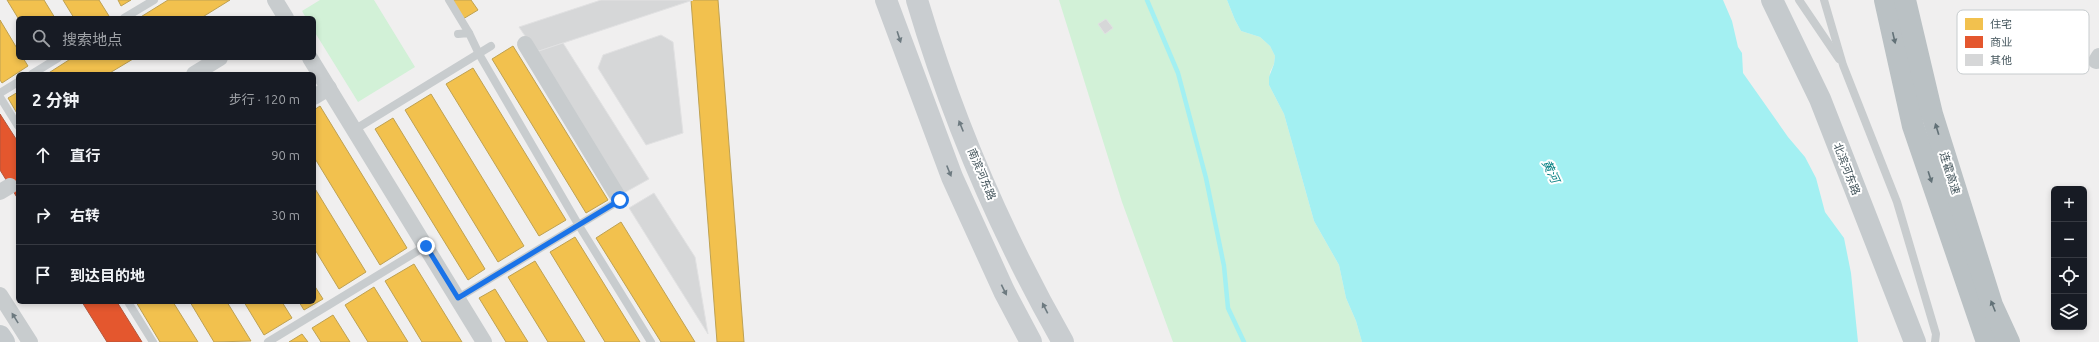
<!DOCTYPE html>
<html lang="zh">
<head>
<meta charset="utf-8">
<style>
	:root { --surface:#171b24; --page:#242831; --text:#f1f3f6; --muted:#9ea1a6; --line:#363941 }
	body { margin:0; font-family:Ubuntu,"Noto Sans SC",sans-serif; background:var(--page); color:var(--text) }
	.controls { position:absolute; right:12px; bottom:12px; display:grid; overflow:hidden; border-radius:6px; box-shadow:0 2px 6px #0003 }
	.controls button { width:36px; height:36px; display:grid; place-items:center; padding:0; border:0; border-bottom:1px solid var(--line); background:var(--surface); color:var(--text); font:20px sans-serif }
	.stop { position:absolute; width:12px; height:12px; margin:-9px; border:3px solid #1a73e8; border-radius:50%; background:#fff }
	.stop.end { background:#1a73e8; border-color:#fff; box-shadow:0 1px 4px #0008 }
	.list { margin:0; padding:0; list-style:none }
	h2 { display:flex; justify-content:space-between; align-items:center; height:52px; margin:0; padding:0 16px; font-size:17px }
	h2 small { font-size:13px; font-weight:400; color:var(--muted) }
	.list li { display:grid; grid-template-columns:26px 1fr auto; gap:12px; align-items:center; box-sizing:border-box; height:60px; padding:0 16px; border-top:1px solid var(--line) }
	.list b { display:block; font-size:15px; white-space:nowrap }
	.list em { font-size:13px; font-style:normal; color:var(--muted) }
	.icon { flex:none; width:22px; height:22px; fill:none; stroke:currentColor; stroke-width:2; stroke-linecap:round; stroke-linejoin:round }
	.map { position:relative; flex:none; width:2099px; height:342px; overflow:hidden }
	.search { position:absolute; background:var(--surface); box-shadow:0 2px 6px #0003; left:16px; top:16px; width:300px; height:44px; display:flex; align-items:center; gap:10px; box-sizing:border-box; padding:0 14px; border-radius:6px; color:var(--muted); font-size:15px }
	.panel { position:absolute; background:var(--surface); box-shadow:0 2px 6px #0003; left:16px; top:72px; width:300px; height:232px; border-radius:6px }
	.map>svg:first-child { display:block }
	.green { fill:#d2f1d7 }
	.water { fill:#a3f0f2 }
	.homes { fill:#f2c14e; stroke:#bea152 }
	.shops { fill:#e4572e; stroke:#b4573c }
	.lines { fill:none; stroke-linecap:round; stroke-linejoin:round }
	.stream { stroke:#a3f0f2; stroke-width:4.5 }
	.building { fill:#d6d7d8; stroke:#e1e1e2 }
	.lane { stroke:#c8ccce; stroke-width:8 }
	.street { stroke:#c8ccce; stroke-width:16 }
	.secondary { stroke:#c9cdd0; stroke-width:22 }
	.primary { stroke:#c5cacd; stroke-width:22 }
	.highway { stroke:#bac1c4; stroke-width:22 }
	.oneway { fill:#6d7a80 }
	.oneway2 { fill:#627177 }
	.oneway3 { fill:#6c797f }
	.route { stroke:#1a73e8; stroke-width:5 }
	.labels { text-anchor:middle; dominant-baseline:central; stroke-width:4; stroke-linejoin:round; paint-order:stroke }
	.street-label { font-size:11px; fill:#45565d; stroke:#fff }
	.water-label { font-size:12px; font-style:italic; fill:#068083; stroke:#fff }
	.key { fill:#fff; stroke:#c7ccce; stroke-width:1 }
	.key-label { font-size:11px; fill:#45565d }
</style>
</head>
<body>
<div class="map">
<svg width="2099" height="342" viewBox="0 0 2099 342">
	<rect width="100%" height="100%" fill="#f0efef"/>
	<g class="green">
		<path d="M320,0h54l41,67 -57,35 -44,-71v-13h-8l-4,-7z"/>
		<path d="M1059,0h168l8,20 6,11 19,6 10,9 5,10 -1,8 -4,8 -1,13 15,29 30,107 25,44 7,33 10,23 6,21h-189l-51,-140z"/>
	</g>
	<path class="water" d="M1227,0h496l9,21 6,26 4,6 1,20 45,64 17,20 11,21 9,34 19,26 7,35 7,69h-496l-6,-21 -10,-23 -7,-33 -25,-44 -30,-107 -15,-29v-8l5,-13 1,-8 -5,-10 -10,-9 -19,-6 -6,-11z"/>
	<g class="homes">
		<path d="M7,0h37l11,18h-37z"/>
		<path d="M63,0h36l10,16 -3,2h-32z"/>
		<path d="M118,0h13l-10,6z"/>
		<path d="M168,0h62l-29,18h-62z"/>
		<path d="M453,0h18l7,10 -15,9z"/>
		<path d="M691,0h27l26,342h-27z"/>
		<path d="M0,20l18,30v8h5l5,8 -26,17 -2,-3z"/>
		<path d="M513,46l95,154 -22,13 -94,-154z"/>
		<path d="M72,58h61v1l-25,15h-61z"/>
		<path d="M473,68l93,152 -27,16 -93,-152z"/>
		<path d="M18,92v23l-10,-17z"/>
		<path d="M431,94l93,152 -26,16 -93,-152z"/>
		<path d="M320,106l87,142 -27,17 -66,-108v-47z"/>
		<path d="M393,118l92,151 -17,11 -93,-151z"/>
		<path d="M314,187l52,85 -27,17 -25,-41z"/>
		<path d="M621,222l74,120h-34l-65,-104z"/>
		<path d="M575,237l65,105h-35l-55,-90z"/>
		<path d="M535,261l50,81h-37l-40,-65z"/>
		<path d="M414,264l48,78h-40l-37,-61z"/>
		<path d="M314,285l9,14 -19,11 -5,-8h15z"/>
		<path d="M374,287l34,55h-40l-23,-37z"/>
		<path d="M495,289l33,53h-22l-27,-44z"/>
		<path d="M136,302h37l25,40h-38z"/>
		<path d="M190,302h37l24,39 -37,1z"/>
		<path d="M244,302h38l10,16 -28,17z"/>
		<path d="M333,315l17,27h-29l-9,-14z"/>
		<path d="M302,334l6,8h-19z"/>
	</g>
	<g class="shops">
		<path d="M0,114l18,28v57l-18,-29z"/>
		<path d="M82,302h35l25,40h-35z"/>
	</g>
	<g class="lines">
		<path class="stream" d="M1147,0l31,73 28,105 18,88 4,42 16,34"/>
	</g>
	<g class="building">
		<path d="M601,0h92l-157,52 -17,-25z"/>
		<path d="M1106,19l7,9 -8,6 -7,-10z"/>
		<path d="M661,35l12,7 10,91 -37,12 -48,-77 5,-13z"/>
		<path d="M563,43l86,136 -27,15 -86,-142z"/>
		<path d="M654,193l41,64 13,77 -79,-126z"/>
	</g>
	<g class="lines">
		<g class="lane">
			<path d="M449,0l20,33"/>
			<path d="M1799,0l40,59"/>
			<path d="M1824,0l19,65 54,137 39,132 -1,8"/>
			<path d="M124,18l30,-18"/>
			<path d="M458,34l11,-1 10,21 99,170 73,118"/>
			<path d="M32,74l26,-16"/>
			<path d="M0,93l18,-11"/>
			<path d="M0,97l18,29"/>
			<path d="M354,130l137,-84"/>
			<path d="M458,298l162,-98"/>
			<path d="M128,302l25,40"/>
			<path d="M268,342l158,-96"/>
		</g>
		<g class="street">
			<path d="M275,0l11,18"/>
			<path d="M525,44l95,156"/>
			<path d="M310,58l174,284"/>
			<path d="M2096,61l3,-5"/>
			<path d="M194,74l26,-16"/>
			<path d="M314,97l15,-9"/>
			<path d="M0,192l10,-6"/>
			<path d="M0,295l30,47"/>
		</g>
		<g class="secondary">
			<path d="M886,0l66,177 52,114 27,51"/>
			<path d="M917,0c35,118 85,235 146,342"/>
		</g>
		<g class="primary">
			<path d="M1772,0l48,99 95,243"/>
			<path d="M0,336l4,6"/>
		</g>
		<g class="highway">
			<path d="M1885,0l28,126 74,216"/>
			<path d="M1905,0l27,114 60,191 17,37"/>
		</g>
	</g>
	<defs><path id="oneway-solid" d="M-6-.8H1V-3.2L6.5 0L1 3.2V.8H-6Z"/></defs>
	<g class="oneway">
		<use href="#oneway-solid" transform="translate(899 37) rotate(72)"/>
		<use href="#oneway-solid" transform="translate(961 126) rotate(-112)"/>
		<use href="#oneway-solid" transform="translate(949 171) rotate(68)"/>
		<use href="#oneway-solid" transform="translate(1004 290) rotate(64)"/>
		<use href="#oneway-solid" transform="translate(1045 308) rotate(-117)"/>
	</g>
	<g class="oneway2">
		<use href="#oneway-solid" transform="translate(1894 38) rotate(77)"/>
		<use href="#oneway-solid" transform="translate(1937 129) rotate(-107)"/>
		<use href="#oneway-solid" transform="translate(1930 177) rotate(72)"/>
		<use href="#oneway-solid" transform="translate(1993 306) rotate(-112)"/>
	</g>
	<use class="oneway3" href="#oneway-solid" transform="translate(15 318) rotate(-122)"/>
	<g class="lines">
		<path class="route" d="M426,246l32,52 162,-98"/>
	</g>
	<g class="labels">
		<g class="street-label">
			<text transform="translate(1847 169) rotate(69)">北滨河东路</text>
			<text transform="translate(1950 173) rotate(73)">连霍高速</text>
			<text transform="translate(982 174) rotate(67)">南滨河东路</text>
		</g>
		<g class="water-label">
			<text transform="translate(1551 171) rotate(64)">黄河</text>
		</g>
	</g>
	<rect x="1957" y="10" width="132" height="64" rx="6" class="key"/>
	<rect x="1965" y="18" width="18" height="12" fill="#f2c14e"/>
	<rect x="1965" y="36" width="18" height="12" fill="#e4572e"/>
	<rect x="1965" y="54" width="18" height="12" fill="#d6d7d8"/>
	<g class="key-label">
		<text x="1990" y="28">住宅</text>
		<text x="1990" y="46">商业</text>
		<text x="1990" y="64">其他</text>
	</g>
</svg>
<div class="controls">
<button>+</button>
<button>−</button>
<button><svg class="icon" aria-label="locate" viewBox="0 0 24 24"><circle cx="12" cy="12" r="6"/><path d="M12 2v4M12 18v4M2 12h4M18 12h4"/></svg></button>
<button><svg class="icon" aria-label="layers" viewBox="0 0 24 24"><path d="M12 4l9 5-9 5-9-5zM3 14l9 5 9-5"/></svg></button>
</div>
<div class="stop" style="left:620px;top:200px"></div>
<div class="stop end" style="left:426px;top:246px"></div>
<div class="search"><svg class="icon" aria-label="search" viewBox="0 0 24 24"><circle cx="10" cy="10" r="6"/><path d="M15 15l6 6"/></svg>搜索地点</div>
<section class="panel">
<h2>2 分钟<small>步行 · 120 m</small></h2>
<ul class="list">
<li><svg class="icon" aria-label="ahead" viewBox="0 0 24 24"><path d="M12 20V5M6 11l6-6 6 6"/></svg><div><b>直行</b></div><em>90 m</em></li>
<li><svg class="icon" aria-label="right" viewBox="0 0 24 24"><path d="M7 20v-9h11M14 6l5 5-5 5"/></svg><div><b>右转</b></div><em>30 m</em></li>
<li><svg class="icon" aria-label="arrive" viewBox="0 0 24 24"><path d="M6 21V4h12l-3 4 3 4H6"/></svg><div><b>到达目的地</b></div></li>
</ul>
</section>
</div>
</body>
</html>
